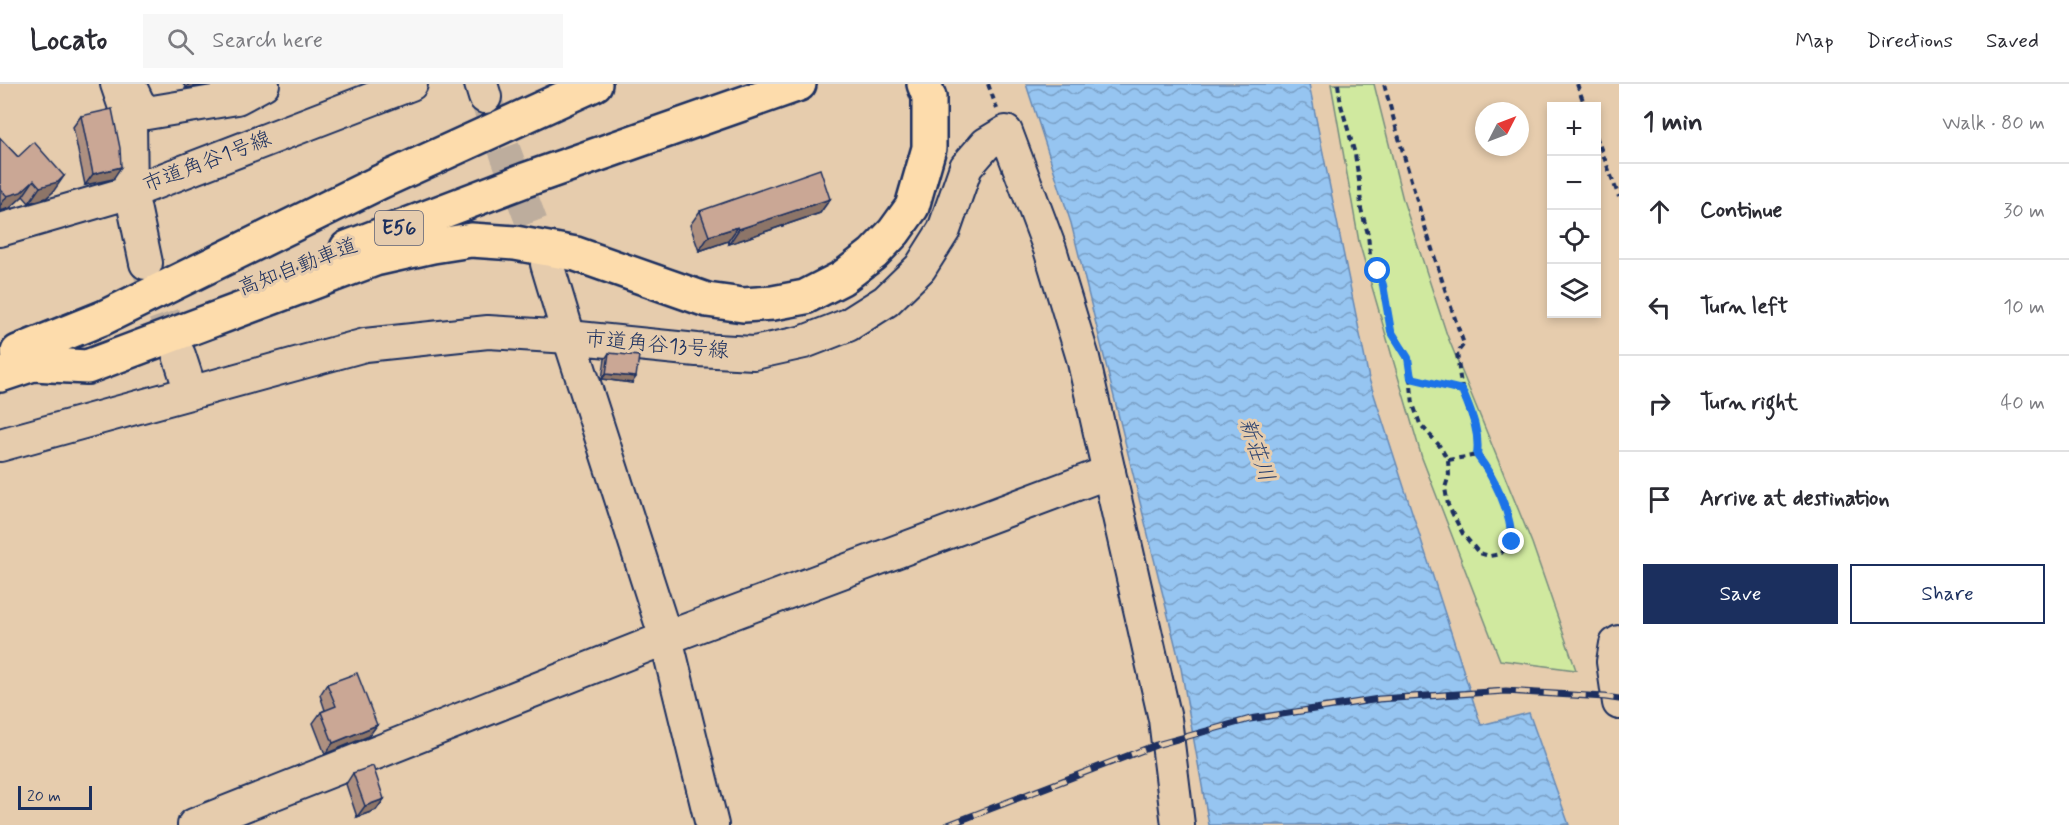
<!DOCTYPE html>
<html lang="en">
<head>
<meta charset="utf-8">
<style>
	:root { --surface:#fff; --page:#f7f7f7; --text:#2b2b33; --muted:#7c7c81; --line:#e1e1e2; --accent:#1b2f5e }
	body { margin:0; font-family:Mynerve,"Klee One",sans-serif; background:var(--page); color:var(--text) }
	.controls { position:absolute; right:18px; top:18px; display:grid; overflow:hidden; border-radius:0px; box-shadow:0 3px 9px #0003 }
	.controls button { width:54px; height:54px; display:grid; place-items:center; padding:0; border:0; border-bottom:2px solid var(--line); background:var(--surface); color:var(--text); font:30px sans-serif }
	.compass { position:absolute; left:1475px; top:18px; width:54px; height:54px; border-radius:50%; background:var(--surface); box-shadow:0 3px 9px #0003; rotate:48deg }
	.scale { position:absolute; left:18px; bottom:15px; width:74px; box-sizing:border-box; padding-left:6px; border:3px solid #1b2f5e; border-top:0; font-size:16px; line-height:21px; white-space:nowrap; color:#1b2f5e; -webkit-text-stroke:4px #e6ccad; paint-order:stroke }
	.stop { position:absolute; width:18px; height:18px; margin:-14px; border:4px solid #1a73e8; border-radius:50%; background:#fff }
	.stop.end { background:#1a73e8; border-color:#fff; box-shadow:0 2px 6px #0008 }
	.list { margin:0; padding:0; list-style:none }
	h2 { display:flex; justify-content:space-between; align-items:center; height:78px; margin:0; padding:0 24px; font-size:26px }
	h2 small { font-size:20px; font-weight:400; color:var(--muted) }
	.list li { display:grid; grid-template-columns:39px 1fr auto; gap:18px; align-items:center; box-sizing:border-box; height:96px; padding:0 24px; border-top:2px solid var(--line) }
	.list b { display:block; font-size:22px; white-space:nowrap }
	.list em { font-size:20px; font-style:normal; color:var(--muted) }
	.actions { display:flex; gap:12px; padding:18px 24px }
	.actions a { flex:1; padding:14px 0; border:2px solid var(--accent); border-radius:0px; text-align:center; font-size:21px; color:var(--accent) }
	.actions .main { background:var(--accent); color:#fff }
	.icon { flex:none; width:33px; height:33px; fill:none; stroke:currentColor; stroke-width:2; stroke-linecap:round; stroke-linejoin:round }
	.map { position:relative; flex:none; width:1619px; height:741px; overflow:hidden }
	header { display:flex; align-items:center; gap:36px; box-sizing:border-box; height:84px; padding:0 30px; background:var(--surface); border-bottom:2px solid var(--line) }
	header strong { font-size:28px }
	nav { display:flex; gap:33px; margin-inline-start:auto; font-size:21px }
	.search { width:420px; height:54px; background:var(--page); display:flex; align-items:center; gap:15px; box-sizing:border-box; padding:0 21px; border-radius:0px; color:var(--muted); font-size:22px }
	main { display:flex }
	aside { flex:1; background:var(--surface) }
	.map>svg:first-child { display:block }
	.park { fill:#d0e99f; stroke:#768c7e; stroke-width:1.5 }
	.water { fill:url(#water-waves); stroke:#6589b6; stroke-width:1.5 }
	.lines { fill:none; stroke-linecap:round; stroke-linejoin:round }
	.minor-tunnel { stroke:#bdad9d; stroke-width:32; stroke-dasharray:32 16; stroke-linecap:butt }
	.minor-casing { stroke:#1b2f5e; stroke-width:36 }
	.highway-casing { stroke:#1b2f5e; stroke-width:38 }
	.path { stroke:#1b2f5e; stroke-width:4; stroke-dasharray:6 4.5; stroke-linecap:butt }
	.minor { stroke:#e6ccad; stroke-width:32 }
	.highway { stroke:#fddcac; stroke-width:33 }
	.rail-casing { stroke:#1b2f5e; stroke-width:7 }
	.rail { stroke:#e6ccad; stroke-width:4.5; stroke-dasharray:14; stroke-linecap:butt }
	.wall { fill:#ae9080; stroke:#1b2f5e; stroke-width:1.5 }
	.shaded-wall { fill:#8d7568; stroke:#1b2f5e; stroke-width:1.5 }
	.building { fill:#caa795; stroke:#1b2f5e; stroke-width:1.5 }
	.route { stroke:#1a73e8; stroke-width:8 }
	.labels { text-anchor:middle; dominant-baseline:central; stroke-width:6; stroke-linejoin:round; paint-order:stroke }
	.shield { fill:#e6ccad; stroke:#585e76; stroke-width:1.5 }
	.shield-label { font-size:20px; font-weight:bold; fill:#1b2f5e }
	.street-label { font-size:21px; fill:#1b2f5e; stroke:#e6ccad }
	.water-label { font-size:22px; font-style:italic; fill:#273e6d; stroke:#e6ccad }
</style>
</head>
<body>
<header>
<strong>Locato</strong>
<div class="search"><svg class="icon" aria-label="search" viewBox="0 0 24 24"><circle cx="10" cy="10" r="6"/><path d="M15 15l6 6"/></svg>Search here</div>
<nav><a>Map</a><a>Directions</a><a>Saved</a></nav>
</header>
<main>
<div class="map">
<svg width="1619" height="741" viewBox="0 0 1619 741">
	<defs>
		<pattern id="water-waves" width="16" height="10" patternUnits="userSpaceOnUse" patternTransform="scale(1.5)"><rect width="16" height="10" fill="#96c5f1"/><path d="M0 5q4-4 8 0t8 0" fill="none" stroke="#7aa0c6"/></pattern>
	</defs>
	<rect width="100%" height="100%" fill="#e6ccad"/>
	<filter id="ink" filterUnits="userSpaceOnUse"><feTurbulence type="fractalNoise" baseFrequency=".0167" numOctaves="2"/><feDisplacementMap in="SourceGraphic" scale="12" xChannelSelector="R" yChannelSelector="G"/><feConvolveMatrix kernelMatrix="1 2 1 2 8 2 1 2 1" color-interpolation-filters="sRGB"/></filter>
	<g filter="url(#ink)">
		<path class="park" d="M1331,0h43l29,116 44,135 85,208 44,127 -76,-10 -78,-202 -28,-95 -35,-121z"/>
		<path class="water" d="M1026,0h283l60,295 112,346 48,-12 40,112h-360l-28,-157 -110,-445z"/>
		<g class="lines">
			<g class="minor-tunnel">
				<path d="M487,19l60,161"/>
				<path d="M148,185l31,86"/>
			</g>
			<g class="minor-casing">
				<g id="minor">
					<path d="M117,0l13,38 1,70 15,71"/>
					<path d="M129,0l9,19 9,10 90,-15 26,-14"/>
					<path d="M481,0l4,13"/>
					<path d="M0,146l131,-38 280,-108"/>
					<path d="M179,271l12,37"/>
					<path d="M0,361l365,-100 123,-13 81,5 -22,-73"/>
					<path d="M1619,558l-3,2 -3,18 6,41"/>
					<path d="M194,741l472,-187 443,-166"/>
					<path d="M712,741l-46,-187 -97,-301 128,13 57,3 50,-11 44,-17 38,-24 34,-33 24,-38 22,-63 20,-23 20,-12 44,117 33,109 82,361 13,106"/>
				</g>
			</g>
			<g class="highway-casing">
				<g id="highway">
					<path d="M347,164l178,-68 274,-96"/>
					<path d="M18,268l85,-34 277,-136 215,-98"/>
					<path d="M34,280l53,3 288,-108 58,-13 38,-6 44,3 61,11 131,46 36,5 30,-2 32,-6 37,-19 31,-24 21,-22 18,-25 17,-59v-51l-5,-13"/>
					<path d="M0,291l54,-18"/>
				</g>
			</g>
			<g class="path">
				<path d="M988,0l9,25"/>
				<path d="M1338,0l3,21 14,49 5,33 1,22 7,25 2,21 13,30 8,46 17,27 5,46 7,20 19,21 9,15 1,15 -4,13 3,17 15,29 16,19 11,3 10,-2 13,-12c-2,-30 -18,-63 -36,-87 3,-27 -8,-40 -14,-64 -4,-12 -4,-26 -6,-38l7,-9c-31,-86 -56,-172 -80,-260"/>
				<path d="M1577,0l8,22"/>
				<path d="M1596,52l23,61"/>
				<path d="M1411,294l51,12"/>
				<path d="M1448,376l29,-5"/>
			</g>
			<use href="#minor" class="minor"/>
			<use href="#highway" class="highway"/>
			<g class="rail-casing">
				<path id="rail" d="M948,741l208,-80 94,-26 129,-20 127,-8 99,6 14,2"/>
			</g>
			<use href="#rail" class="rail"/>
		</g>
		<g class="wall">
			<path d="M183,0h29l-26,4z"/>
			<path d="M81,32l32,63 -28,6 -12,-58z"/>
			<path d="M0,54l18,19 35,35 -7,6 -17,5 -6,-7 -13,12 -10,3z"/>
			<path d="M830,115l-10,14 -91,31 -1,-3 -29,10 -9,-26 10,-14z"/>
			<path d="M609,269l23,30 -30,-4 3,-20z"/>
			<path d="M327,600l50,41 -8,11 -44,18 -12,-31 8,-11 4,-2 -5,-15z"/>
			<path d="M353,689l31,26 -8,11 -19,7 -11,-33z"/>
		</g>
		<g class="shaded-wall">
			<path d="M189,0h23l-26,4z"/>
			<path d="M121,83l-8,12 -28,6 8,-11z"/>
			<path d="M64,92l-11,16 -7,6 -17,5 11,-16z"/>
			<path d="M34,96l-11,16 -13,12 -10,3v-5l7,-10z"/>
			<path d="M830,115l-10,14 -91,31 10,-15z"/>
			<path d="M738,143l-10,14 -29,10 10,-15z"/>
			<path d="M606,290l30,3 -4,6 -30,-4z"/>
			<path d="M377,641l-8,11 -44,18 8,-11z"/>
			<path d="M384,715l-8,11 -19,7 8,-11z"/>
		</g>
		<g class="building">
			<path d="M112,25l8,39 1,19 -28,7 -12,-58z"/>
			<path d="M0,54l18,19 16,-15 30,34 -6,6 -18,5 -6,-7 -13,12 -14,4 -7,-7z"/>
			<path d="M820,85l10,30 -91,30 -1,-2 -29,9 -9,-25z"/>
			<path d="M609,269l30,3 -3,21 -30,-3z"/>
			<path d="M357,589l20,52 -44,18 -12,-31 15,-6 -9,-22z"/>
			<path d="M373,682l11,33 -19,7 -12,-33z"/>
		</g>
	</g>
	<g class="lines" filter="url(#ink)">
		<path class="route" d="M1378,187l5,14 8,46 17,27 3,20 51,12c9,22 18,41 15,65 18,24 34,57 35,87"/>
	</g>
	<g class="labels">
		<rect class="shield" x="375" y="127" width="48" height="34" rx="4.5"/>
		<g class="shield-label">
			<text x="399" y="144">E56</text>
		</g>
		<g class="street-label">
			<text transform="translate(207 78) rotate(-21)">市道角谷1号線</text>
			<text transform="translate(298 183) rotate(-21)">高知自動車道</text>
			<text transform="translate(657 261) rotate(5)">市道角谷13号線</text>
		</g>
		<g class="water-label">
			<text transform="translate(1256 366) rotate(71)">新荘川</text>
		</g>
	</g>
</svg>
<div class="controls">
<button>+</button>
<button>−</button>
<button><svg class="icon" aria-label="locate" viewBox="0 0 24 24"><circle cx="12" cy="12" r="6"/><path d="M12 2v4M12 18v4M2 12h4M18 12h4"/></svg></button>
<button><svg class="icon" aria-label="layers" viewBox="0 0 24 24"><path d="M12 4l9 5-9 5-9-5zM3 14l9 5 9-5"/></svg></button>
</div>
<svg class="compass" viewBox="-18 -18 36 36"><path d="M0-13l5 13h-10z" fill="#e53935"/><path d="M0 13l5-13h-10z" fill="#7c7c81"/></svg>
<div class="scale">20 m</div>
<div class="stop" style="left:1378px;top:187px"></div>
<div class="stop end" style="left:1512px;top:458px"></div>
</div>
<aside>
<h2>1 min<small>Walk · 80 m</small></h2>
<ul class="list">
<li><svg class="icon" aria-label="ahead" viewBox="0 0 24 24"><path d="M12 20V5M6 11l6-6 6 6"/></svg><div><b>Continue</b></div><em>30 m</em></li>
<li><svg class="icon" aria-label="left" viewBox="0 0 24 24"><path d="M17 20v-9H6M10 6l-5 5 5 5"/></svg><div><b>Turn left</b></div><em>10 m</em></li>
<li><svg class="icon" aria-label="right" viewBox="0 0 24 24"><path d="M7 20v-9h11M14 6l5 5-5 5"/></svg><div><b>Turn right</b></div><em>40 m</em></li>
<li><svg class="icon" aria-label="arrive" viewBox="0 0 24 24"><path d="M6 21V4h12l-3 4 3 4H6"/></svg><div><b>Arrive at destination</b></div></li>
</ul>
<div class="actions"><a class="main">Save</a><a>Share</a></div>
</aside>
</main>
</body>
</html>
